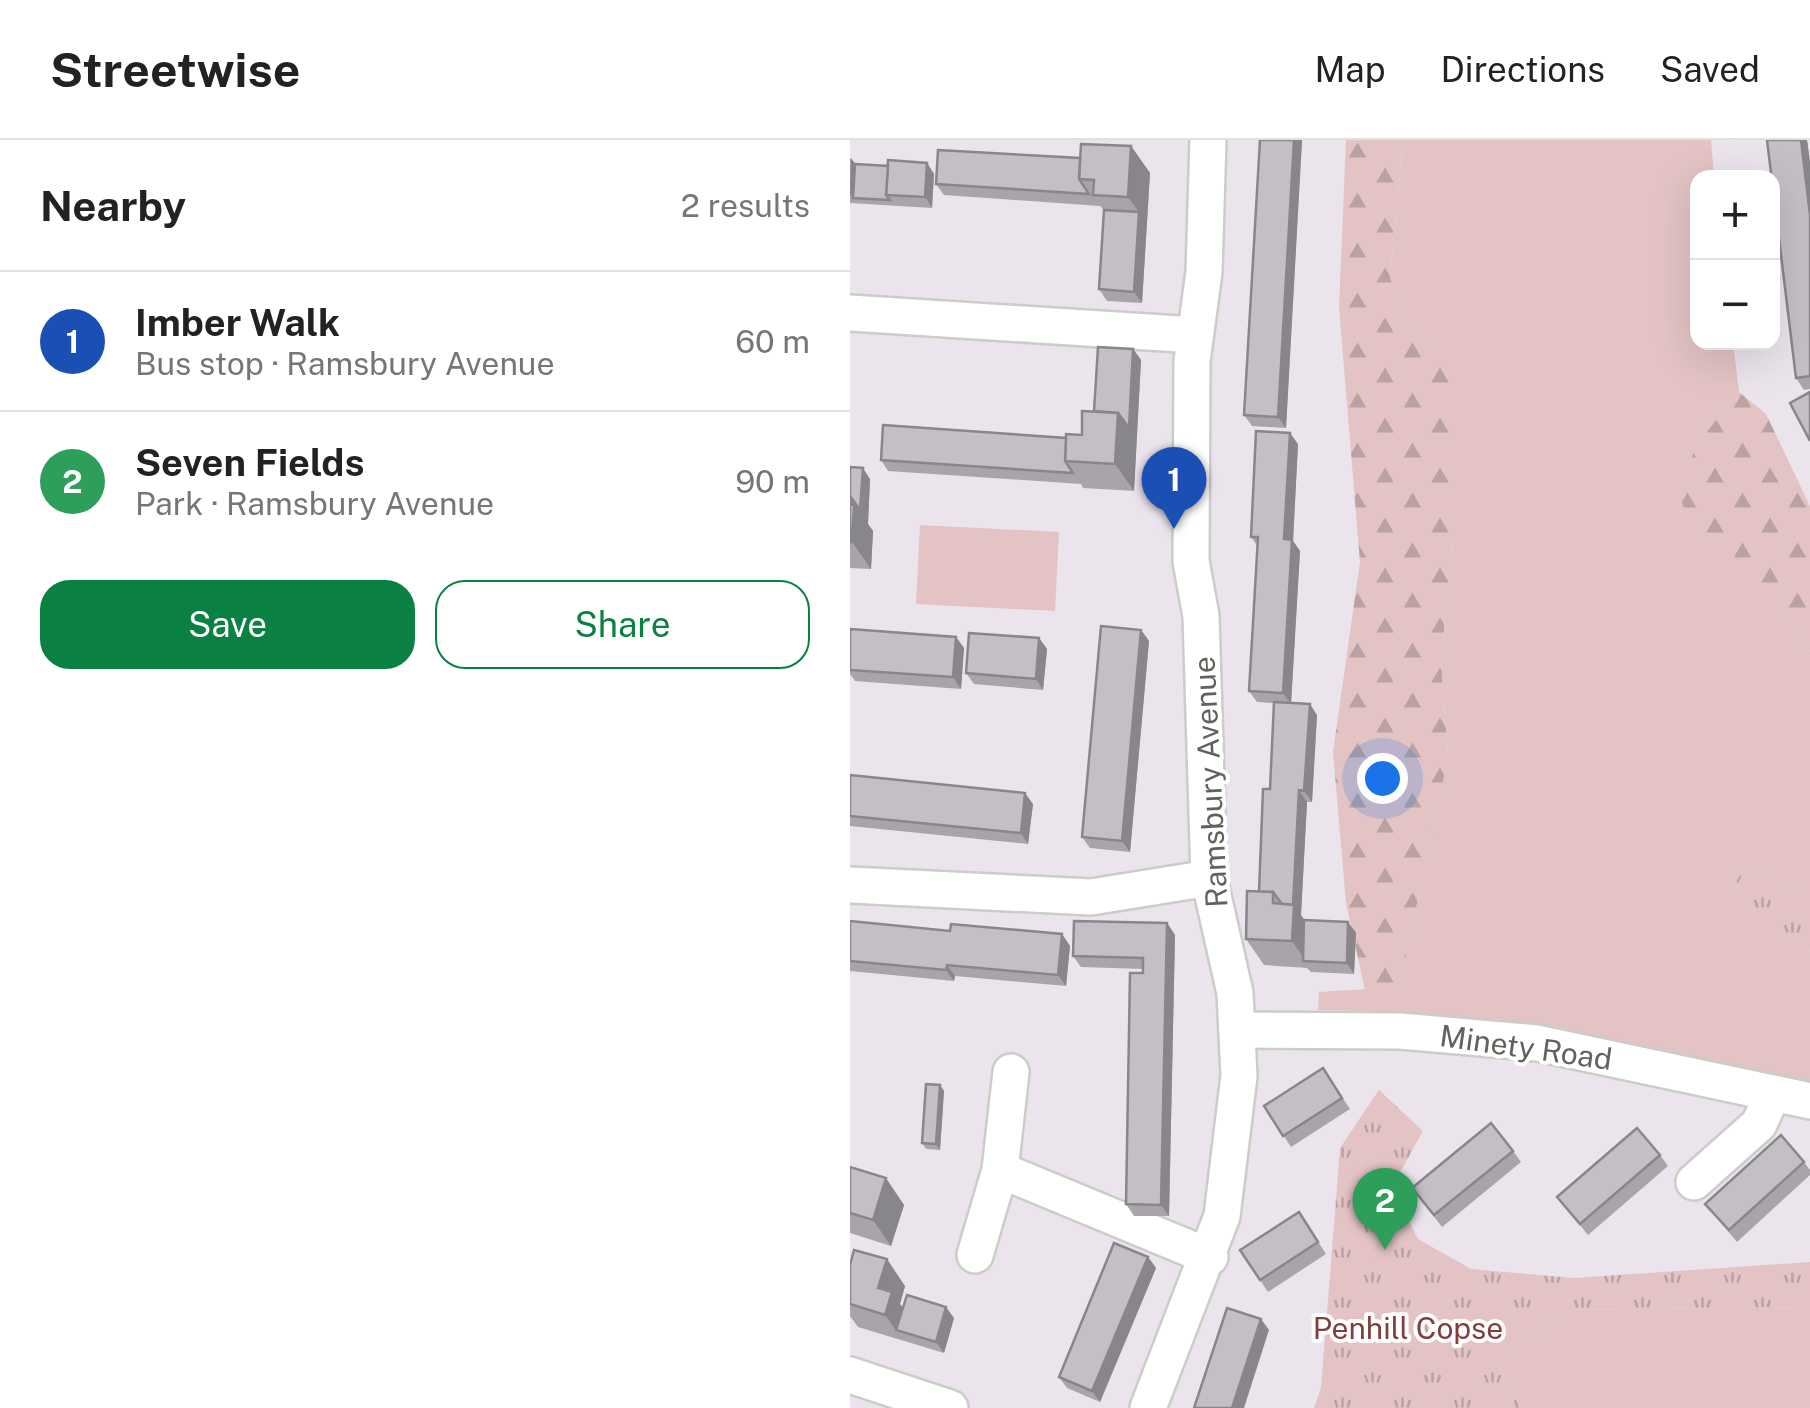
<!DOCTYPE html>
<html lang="en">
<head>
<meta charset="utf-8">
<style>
	:root { --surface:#fff; --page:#f6f6f6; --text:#222; --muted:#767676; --line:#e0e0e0; --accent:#0b8043 }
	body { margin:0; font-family:"Public Sans",sans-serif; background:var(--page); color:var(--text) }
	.controls { position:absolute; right:30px; top:30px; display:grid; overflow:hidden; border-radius:20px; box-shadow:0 10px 40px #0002 }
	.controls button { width:90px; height:90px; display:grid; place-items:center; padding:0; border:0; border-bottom:2px solid var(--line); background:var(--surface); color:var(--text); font:50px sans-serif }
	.you { position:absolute; left:532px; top:638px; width:35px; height:35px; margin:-25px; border:8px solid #fff; border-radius:50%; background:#1a73e8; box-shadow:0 0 0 15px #1a73e833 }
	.badge { display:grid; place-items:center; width:65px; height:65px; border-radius:50%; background:var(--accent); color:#fff; font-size:32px; font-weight:700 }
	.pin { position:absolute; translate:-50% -82px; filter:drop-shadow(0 2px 5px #0008) }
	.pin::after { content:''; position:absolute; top:52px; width:35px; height:30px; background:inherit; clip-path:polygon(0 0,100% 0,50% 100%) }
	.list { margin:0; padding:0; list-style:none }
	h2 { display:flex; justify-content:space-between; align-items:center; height:130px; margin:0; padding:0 40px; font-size:42px }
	h2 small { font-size:32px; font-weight:400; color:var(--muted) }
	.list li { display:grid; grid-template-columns:65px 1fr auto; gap:30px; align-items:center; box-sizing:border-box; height:140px; padding:0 40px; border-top:2px solid var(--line) }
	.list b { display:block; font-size:38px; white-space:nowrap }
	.list p { margin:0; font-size:32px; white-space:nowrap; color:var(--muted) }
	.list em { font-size:32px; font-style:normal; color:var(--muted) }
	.actions { display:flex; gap:20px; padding:30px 40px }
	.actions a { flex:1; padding:22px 0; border:2px solid var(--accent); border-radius:30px; text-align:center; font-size:35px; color:var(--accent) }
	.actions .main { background:var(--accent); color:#fff }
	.map { position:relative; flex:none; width:960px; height:1268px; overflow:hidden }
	header { display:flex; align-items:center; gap:60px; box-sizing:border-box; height:140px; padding:0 50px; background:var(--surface); border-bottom:2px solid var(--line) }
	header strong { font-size:48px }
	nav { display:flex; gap:55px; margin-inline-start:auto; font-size:35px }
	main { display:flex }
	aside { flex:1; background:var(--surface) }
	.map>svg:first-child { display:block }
	.green { fill:#e3c3c4 }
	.forest { fill:url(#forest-firs) }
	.park { fill:url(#park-tufts) }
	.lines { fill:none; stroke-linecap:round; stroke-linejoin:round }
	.minor-casing { stroke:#cacdc8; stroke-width:40 }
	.minor { stroke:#fff; stroke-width:35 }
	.wall { fill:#a9a4aa }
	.shaded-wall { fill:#89868b }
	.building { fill:#c4bfc6; stroke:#89868b; stroke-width:2.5 }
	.labels { text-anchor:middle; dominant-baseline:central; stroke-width:8; stroke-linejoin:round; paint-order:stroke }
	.street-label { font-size:30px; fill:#60635c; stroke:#fff }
	.park-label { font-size:30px; fill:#823e3d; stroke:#fff }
</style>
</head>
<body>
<header>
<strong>Streetwise</strong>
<nav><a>Map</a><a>Directions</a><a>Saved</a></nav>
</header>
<main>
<aside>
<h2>Nearby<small>2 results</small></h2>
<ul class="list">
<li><span class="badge" style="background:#1a4fb4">1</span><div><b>Imber Walk</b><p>Bus stop · Ramsbury Avenue</p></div><em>60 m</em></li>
<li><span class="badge" style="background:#2e9e5b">2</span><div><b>Seven Fields</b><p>Park · Ramsbury Avenue</p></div><em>90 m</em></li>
</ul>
<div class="actions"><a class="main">Save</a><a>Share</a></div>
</aside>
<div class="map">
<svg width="960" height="1268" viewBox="0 0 960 1268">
	<defs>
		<pattern id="forest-firs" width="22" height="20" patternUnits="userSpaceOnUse" patternTransform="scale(2.5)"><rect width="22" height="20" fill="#e3c3c4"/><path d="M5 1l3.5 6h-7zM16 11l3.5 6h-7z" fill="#bba2a2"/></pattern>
		<pattern id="park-tufts" width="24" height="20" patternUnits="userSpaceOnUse" patternTransform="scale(2.5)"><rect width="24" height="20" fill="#e3c3c4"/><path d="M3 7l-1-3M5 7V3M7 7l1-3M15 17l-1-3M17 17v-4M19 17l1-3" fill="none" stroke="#bba2a2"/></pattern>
	</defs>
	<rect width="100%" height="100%" fill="#ebe4ed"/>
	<g class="green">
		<path d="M553,0h308l3,37 -16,1v164l35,1 6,49 -39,48 73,171 19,9 18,32v248l-61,-39 54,99 7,-11v138c-162,-32 -326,-75 -492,-77l1,-18 80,-5 49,-229 -7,-97 11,-117 -16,-203 -28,-15 -18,-48z"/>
		<path d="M70,385l139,7 -4,79 -139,-7z"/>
		<path d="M960,1167v101h-289l-24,-46 68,-52z"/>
	</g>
	<g class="forest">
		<path d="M496,0h57l-13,138 18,48 28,15 15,20 -3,101 4,82 -11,117 7,97 -49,230 -34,2 -19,-87 -13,-151 27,-190 -21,-255z"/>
		<path d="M889,252l27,22 44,92v146l-18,-32 -19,-9 -47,-40 -35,-40 -14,-44 23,-47z"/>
	</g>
	<g class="park">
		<path d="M899,721l61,39v49l-7,11 -83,-52z"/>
		<path d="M529,950l44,41 -31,56 26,52 53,30 103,9 236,-16v45l-245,3 -68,52 24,46h-207l7,-20 19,-240z"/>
	</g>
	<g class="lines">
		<g class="minor-casing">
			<g id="minor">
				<path d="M0,173l345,22"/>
				<path d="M0,745l241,12 118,-19"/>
				<path d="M389,890l161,1 137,12 273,58"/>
				<path d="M150,1030l210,87"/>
				<path d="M844,1042l65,-58 14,-31"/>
				<path d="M125,1115l25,-85 11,-98"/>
				<path d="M0,1235l100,33"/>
				<path d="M298,1268l74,-192 17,-140 -4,-83 -26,-115 -8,-262 -10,-55 1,-200 12,-89 4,-132"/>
			</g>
		</g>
		<use href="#minor" class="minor"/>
	</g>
	<g class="wall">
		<path d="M410,0h42l-16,288 -34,-2 -8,-11z"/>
		<path d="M957,0l3,22v227l-6,1 -8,-12z"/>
		<path d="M281,6l19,27 -8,130 -35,-2 -8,-12 5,-79 -4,-4 -156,-11 -8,-11 144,-26z"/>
		<path d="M0,18l5,6 33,2 39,-3 7,11 -2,34 -82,-5z"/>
		<path d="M283,209l8,11 -7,131 -51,-3 -2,-4 -193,-13 -7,-11 201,-25 12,-24z"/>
		<path d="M448,304l-5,97 7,10 -9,152 26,12 -5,87h-5l-6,113 3,5 44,2 8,11 -2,41 -43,-2 -4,-4 -43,-3 -18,-26 13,-47 11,-103 4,-86 -17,-1 -8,-11 9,-144 -7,-10z"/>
		<path d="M0,327l20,12 -2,45 5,7 -2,38 -21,-1z"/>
		<path d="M0,489l106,8 8,11 -3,41 -106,-8 -5,-7z"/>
		<path d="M291,490l8,11 -19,211 -40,-4 -8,-11z"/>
		<path d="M189,498l8,11 -4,41 -69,-6 -8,-11z"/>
		<path d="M0,635l183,29 -5,40 -178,-18z"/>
		<path d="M0,781l100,10 112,3 8,12 -4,40 -111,-10 -1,5 -104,-10z"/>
		<path d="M317,783l8,12 -6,281h-35l-8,-12 17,-235 -62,-2 -8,-11z"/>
		<path d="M473,928l27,41 -59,38 -27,-41z"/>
		<path d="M90,945l4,6 -4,59 -14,-1 -4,-6z"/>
		<path d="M663,1011l8,11 -79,65 -30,-39z"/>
		<path d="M810,1015l8,11 -80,69 -31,-38z"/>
		<path d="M954,1022l6,8v5l-73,67 -32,-38z"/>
		<path d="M0,1027l54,38 -13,41 -41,-13z"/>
		<path d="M449,1072l27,42 -58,38 -28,-42z"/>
		<path d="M298,1117l8,11 -56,134 -33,-14 -8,-11z"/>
		<path d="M0,1125l55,21 -5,18 3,4 51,10 -10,35 -86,-26 -8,-11z"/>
	</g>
	<g class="shaded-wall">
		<path d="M444,0h8l-16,288 -8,-11z"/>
		<path d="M951,0h6l3,22v53z"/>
		<path d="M281,6l19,27 -8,130 -8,-11 5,-80 -11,-15z"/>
		<path d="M1,18l8,11 -6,29 -3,-4z"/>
		<path d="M77,23l7,11 -2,34 -7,-11z"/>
		<path d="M283,209l8,11 -7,131 -19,-27 3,-51z"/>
		<path d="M440,293l8,11 -5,97 7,10 -9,153 -8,-11 1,-154z"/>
		<path d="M13,328l7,11 -2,45 5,7 -2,38 -19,-27 -2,-46z"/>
		<path d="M291,490l8,11 -19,211 -8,-11z"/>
		<path d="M106,497l8,11 -3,41 -8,-12z"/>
		<path d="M189,498l8,11 -4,41 -7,-11z"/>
		<path d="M460,564l7,11 -5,87 -8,-11z"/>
		<path d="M449,650l8,12 -6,113 11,16 -6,30 -14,-20z"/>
		<path d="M175,653l8,11 -5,40 -7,-11z"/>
		<path d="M498,782l8,11 -2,41 -7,-11z"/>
		<path d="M317,783l8,12 -6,281 -8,-11z"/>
		<path d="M212,794l8,12 -4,40 -8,-11z"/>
		<path d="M97,825l8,11 -1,5 -8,-11z"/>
		<path d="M90,945l4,6 -4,59 -4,-6z"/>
		<path d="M36,1038l18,27 -13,41 -18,-26z"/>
		<path d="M298,1117l8,11 -56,134 -8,-11z"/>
		<path d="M37,1119l18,27 -5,18 11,15 -15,11 -11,-15 -7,-27z"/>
		<path d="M96,1167l8,11 -10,35 -8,-11z"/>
		<path d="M411,1179l8,11 -25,78h-12z"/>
	</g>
	<g class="building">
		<path d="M410,0h34l-16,277 -34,-2z"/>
		<path d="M917,0h34l9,75v161l-14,2z"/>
		<path d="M231,4l50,2 -3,51 -35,-2 1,-15 -15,-1z"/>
		<path d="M88,10l142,8 -1,21 10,15 -153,-10z"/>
		<path d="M38,20l39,3 -2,34 -39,-2z"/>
		<path d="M5,24l33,2 -2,29 4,5 -37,-2z"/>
		<path d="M254,70l35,2 -5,80 -35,-3z"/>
		<path d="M248,207l35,2 -4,79 -11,-15 -24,-2z"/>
		<path d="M960,252v49l-20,-38z"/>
		<path d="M232,271l36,2 -3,51 -50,-3 1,-27 16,1z"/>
		<path d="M33,285l183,13 -1,23 8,12 -192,-13z"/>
		<path d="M406,291l34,2 -6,106 8,1 -9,153 -34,-2 9,-154h-7z"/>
		<path d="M0,327l13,1 -3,42 -10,-14z"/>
		<path d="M0,364l4,1 -2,37h-2z"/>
		<path d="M251,486l40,4 -19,211 -40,-4z"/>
		<path d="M0,489l106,8 -3,40 -103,-7z"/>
		<path d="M119,493l70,5 -3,41 -70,-6z"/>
		<path d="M424,562l36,2 -6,87 -5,-1 -6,115 -11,-1 -9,-12h-14l4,-103h7z"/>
		<path d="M0,635l175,18 -4,40 -171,-17z"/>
		<path d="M397,751l26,1v11l21,2 -2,36 -46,-2z"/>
		<path d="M454,780l44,2 -1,41 -44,-2z"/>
		<path d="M0,781l100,10 1,-7 111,10 -4,41 -111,-10 -1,5 -96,-9z"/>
		<path d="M224,781l93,2 -6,282 -35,-1 4,-231h13v-15l-70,-2z"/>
		<path d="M473,928l19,30 -59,38 -19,-30z"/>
		<path d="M76,944l14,1 -4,59 -14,-1z"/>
		<path d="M641,983l22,28 -79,64 -22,-27z"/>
		<path d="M787,988l23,27 -80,69 -23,-27z"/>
		<path d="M931,995l23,27 -75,68 -24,-26z"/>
		<path d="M0,1027l36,11 -13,42 -23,-7z"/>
		<path d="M449,1072l19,30 -58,38 -20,-30z"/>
		<path d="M264,1103l34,14 -56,134 -33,-14z"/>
		<path d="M4,1110l33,9 -9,29 14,4 -7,23 -35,-11v-39z"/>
		<path d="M57,1155l39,12 -10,35 -40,-12z"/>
		<path d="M377,1168l34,11 -29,89h-38z"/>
	</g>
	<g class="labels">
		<g class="street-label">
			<text transform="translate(360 642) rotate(-93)">Ramsbury Avenue</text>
			<text transform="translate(676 907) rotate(8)">Minety Road</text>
		</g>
		<g class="park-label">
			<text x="558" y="1188">Penhill Copse</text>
		</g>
	</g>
</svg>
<div class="controls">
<button>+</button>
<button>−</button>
</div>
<div class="you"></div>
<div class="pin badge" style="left:324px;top:389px;background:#1a4fb4">1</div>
<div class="pin badge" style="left:535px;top:1110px;background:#2e9e5b">2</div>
</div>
</main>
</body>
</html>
